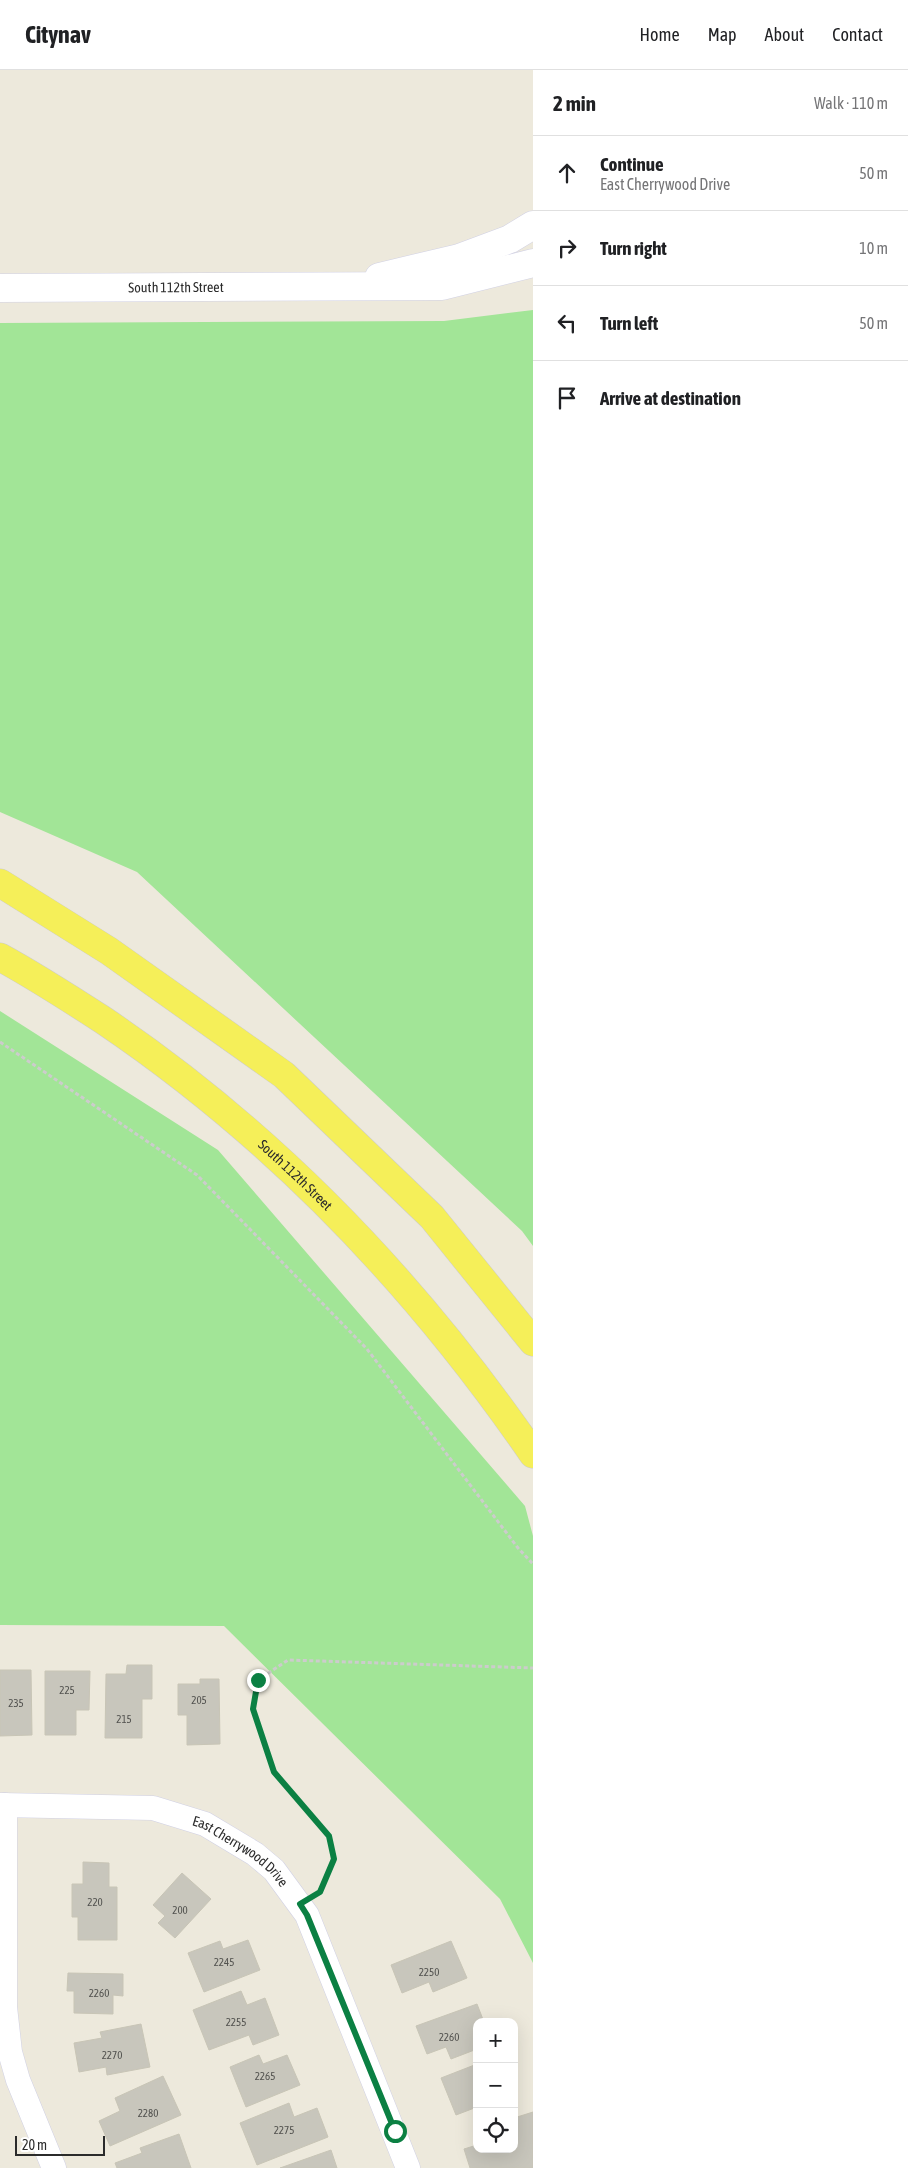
<!DOCTYPE html>
<html lang="en">
<head>
<meta charset="utf-8">
<style>
	:root { --surface:#fff; --page:#f6f6f6; --text:#202124; --muted:#757577; --line:#e0e0e0 }
	body { margin:0; font-family:"Asap Condensed",sans-serif; background:var(--page); color:var(--text) }
	.controls { position:absolute; right:15px; bottom:15px; display:grid; overflow:hidden; border-radius:10px; box-shadow:0 5px 20px #0002 }
	.controls button { width:45px; height:45px; display:grid; place-items:center; padding:0; border:0; border-bottom:1px solid var(--line); background:var(--surface); color:var(--text); font:25px sans-serif }
	.scale { position:absolute; left:15px; bottom:12px; width:90px; box-sizing:border-box; padding-left:5px; border:2px solid #2b2b2b; border-top:0; font-size:14px; line-height:18px; white-space:nowrap; color:#2b2b2b; -webkit-text-stroke:4px #fff; paint-order:stroke }
	.stop { position:absolute; width:15px; height:15px; margin:-11px; border:4px solid #0b8043; border-radius:50%; background:#fff }
	.stop.end { background:#0b8043; border-color:#fff; box-shadow:0 1px 5px #0008 }
	.list { margin:0; padding:0; list-style:none }
	h2 { display:flex; justify-content:space-between; align-items:center; height:65px; margin:0; padding:0 20px; font-size:21px }
	h2 small { font-size:16px; font-weight:400; color:var(--muted) }
	.list li { display:grid; grid-template-columns:32px 1fr auto; gap:15px; align-items:center; box-sizing:border-box; height:75px; padding:0 20px; border-top:1px solid var(--line) }
	.list b { display:block; font-size:19px; white-space:nowrap }
	.list p { margin:0; font-size:16px; white-space:nowrap; color:var(--muted) }
	.list em { font-size:16px; font-style:normal; color:var(--muted) }
	.icon { flex:none; width:28px; height:28px; fill:none; stroke:currentColor; stroke-width:2; stroke-linecap:round; stroke-linejoin:round }
	.map { position:relative; flex:none; width:533px; height:2098px; overflow:hidden }
	header { display:flex; align-items:center; gap:30px; box-sizing:border-box; height:70px; padding:0 25px; background:var(--surface); border-bottom:1px solid var(--line) }
	header strong { font-size:24px }
	nav { display:flex; gap:28px; margin-inline-start:auto; font-size:18px }
	main { display:flex }
	aside { flex:1; background:var(--surface) }
	.map>svg:first-child { display:block }
	.green { fill:#a2e597 }
	.building { fill:#c8c6bc; stroke:#c8c5b6 }
	.lines { fill:none; stroke-linecap:round; stroke-linejoin:round }
	.street-casing { stroke:#d1d1e4; stroke-width:25 }
	.secondary-casing { stroke:#d1d1e4; stroke-width:29 }
	.primary-casing { stroke:#ccc; stroke-width:29 }
	.path { stroke:#ccc; stroke-width:3; stroke-dasharray:4 2.5; stroke-linecap:butt }
	.street { stroke:#fff; stroke-width:24 }
	.secondary { stroke:#fff; stroke-width:28 }
	.primary { stroke:#f5ef59; stroke-width:28 }
	.route { stroke:#0b8043; stroke-width:6 }
	.labels { text-anchor:middle; dominant-baseline:central; stroke-width:4; stroke-linejoin:round; paint-order:stroke }
	.number-label { font-size:11px; fill:#52524f }
	.street-label { font-size:14px; fill:#2b2b2b; stroke:#fff }
</style>
</head>
<body>
<header>
<strong>Citynav</strong>
<nav><a>Home</a><a>Map</a><a>About</a><a>Contact</a></nav>
</header>
<main>
<div class="map">
<svg width="533" height="2098" viewBox="0 0 533 2098">
	<rect width="100%" height="100%" fill="#ede9dc"/>
	<g class="green">
		<path d="M533,240v936l-11,-15 -385,-359 -137,-60v-489l444,-2z"/>
		<path d="M0,941l218,139 307,356 8,30v427l-33,-64 -276,-273 -224,-1z"/>
	</g>
	<g class="building">
		<path d="M127,1595h25v34h-10v39h-37l1,-64h20z"/>
		<path d="M0,1600h31l1,65 -32,1z"/>
		<path d="M45,1601h45l-1,39h-13v25h-31z"/>
		<path d="M200,1609h19l1,65 -33,1v-30h-9v-31h22z"/>
		<path d="M83,1792l26,1v24h8v53h-39v-23h-6v-33h11z"/>
		<path d="M182,1803l29,26 -36,39 -17,-15 7,-7 -12,-11z"/>
		<path d="M248,1870l12,30 -56,22 -16,-39 32,-12 3,8z"/>
		<path d="M451,1871l16,37 -34,14 -4,-10 -27,11 -11,-28z"/>
		<path d="M68,1903l55,1v22l-10,-1v19l-39,-1v-22h-7z"/>
		<path d="M241,1921l6,14 18,-7 14,37 -26,10 -4,-10 -40,15 -16,-40z"/>
		<path d="M477,1934l7,18h-7v27l-26,10 -5,-12 -19,7 -11,-28z"/>
		<path d="M141,1954l9,43 -43,8 -1,-8 -27,5 -5,-29 28,-5 -2,-6z"/>
		<path d="M259,1985l4,9 24,-9 13,30 -54,22 -16,-40z"/>
		<path d="M477,1994v43l-21,8 -15,-37z"/>
		<path d="M163,2006l18,39 -71,31 -11,-25 21,-10 -5,-13z"/>
		<path d="M289,2033l5,14 23,-9 11,29 -71,28 -17,-42z"/>
		<path d="M533,2042v56h-63l-6,-19 13,-4v4h37v-31z"/>
		<path d="M179,2064l12,34h-74l-2,-5 27,-10 -2,-5z"/>
		<path d="M331,2080l6,18h-57z"/>
	</g>
	<g class="lines">
		<g class="street-casing">
			<g id="street">
				<path id="s1" d="M0,1735l153,3 52,16 50,30 19,16 33,45 101,253"/>
				<path d="M5,1735v202l5,45 8,28 36,88"/>
			</g>
		</g>
		<g class="secondary-casing">
			<g id="secondary">
				<path d="M379,207l80,-19 51,-19 23,-14"/>
				<path id="s2" d="M0,218l442,-2 91,-23"/>
			</g>
		</g>
		<g class="primary-casing">
			<g id="primary">
				<path d="M0,813l109,68 175,124 148,142 101,125"/>
				<path id="s3" d="M0,887c35,19 69,41 103,63 172,116 313,264 430,434"/>
			</g>
		</g>
		<g class="path">
			<path d="M0,972l197,133 170,174 151,199 15,16"/>
			<path d="M322,1818l12,-29 -5,-23 -55,-64 -21,-63 5,-29 30,-20 245,8"/>
		</g>
		<use href="#street" class="street"/>
		<use href="#secondary" class="secondary"/>
		<use href="#primary" class="primary"/>
	</g>
	<g class="lines">
		<path class="route" d="M258,1610l-5,29 21,63 55,64 5,23 -14,33 -20,12 7,11 88,216"/>
	</g>
	<g class="labels">
		<g class="number-label">
			<text x="67" y="1620">225</text>
			<text x="199" y="1630">205</text>
			<text x="16" y="1633">235</text>
			<text x="124" y="1649">215</text>
			<text x="95" y="1832">220</text>
			<text x="180" y="1840">200</text>
			<text x="224" y="1892">2245</text>
			<text x="429" y="1902">2250</text>
			<text x="99" y="1923">2260</text>
			<text x="236" y="1952">2255</text>
			<text x="449" y="1967">2260</text>
			<text x="112" y="1985">2270</text>
			<text x="265" y="2006">2265</text>
			<text x="148" y="2043">2280</text>
			<text x="284" y="2060">2275</text>
		</g>
		<g class="street-label">
			<text stroke="none"><textPath href="#s2" startOffset="176">South 112th Street</textPath></text>
			<text stroke="none"><textPath href="#s3" startOffset="368">South 112th Street</textPath></text>
			<text stroke="none"><textPath href="#s1" startOffset="252">East Cherrywood Drive</textPath></text>
		</g>
	</g>
</svg>
<div class="controls">
<button>+</button>
<button>−</button>
<button><svg class="icon" aria-label="locate" viewBox="0 0 24 24"><circle cx="12" cy="12" r="6"/><path d="M12 2v4M12 18v4M2 12h4M18 12h4"/></svg></button>
</div>
<div class="scale">20 m</div>
<div class="stop" style="left:395px;top:2061px"></div>
<div class="stop end" style="left:258px;top:1610px"></div>
</div>
<aside>
<h2>2 min<small>Walk · 110 m</small></h2>
<ul class="list">
<li><svg class="icon" aria-label="ahead" viewBox="0 0 24 24"><path d="M12 20V5M6 11l6-6 6 6"/></svg><div><b>Continue</b><p>East Cherrywood Drive</p></div><em>50 m</em></li>
<li><svg class="icon" aria-label="right" viewBox="0 0 24 24"><path d="M7 20v-9h11M14 6l5 5-5 5"/></svg><div><b>Turn right</b></div><em>10 m</em></li>
<li><svg class="icon" aria-label="left" viewBox="0 0 24 24"><path d="M17 20v-9H6M10 6l-5 5 5 5"/></svg><div><b>Turn left</b></div><em>50 m</em></li>
<li><svg class="icon" aria-label="arrive" viewBox="0 0 24 24"><path d="M6 21V4h12l-3 4 3 4H6"/></svg><div><b>Arrive at destination</b></div></li>
</ul>
</aside>
</main>
</body>
</html>
